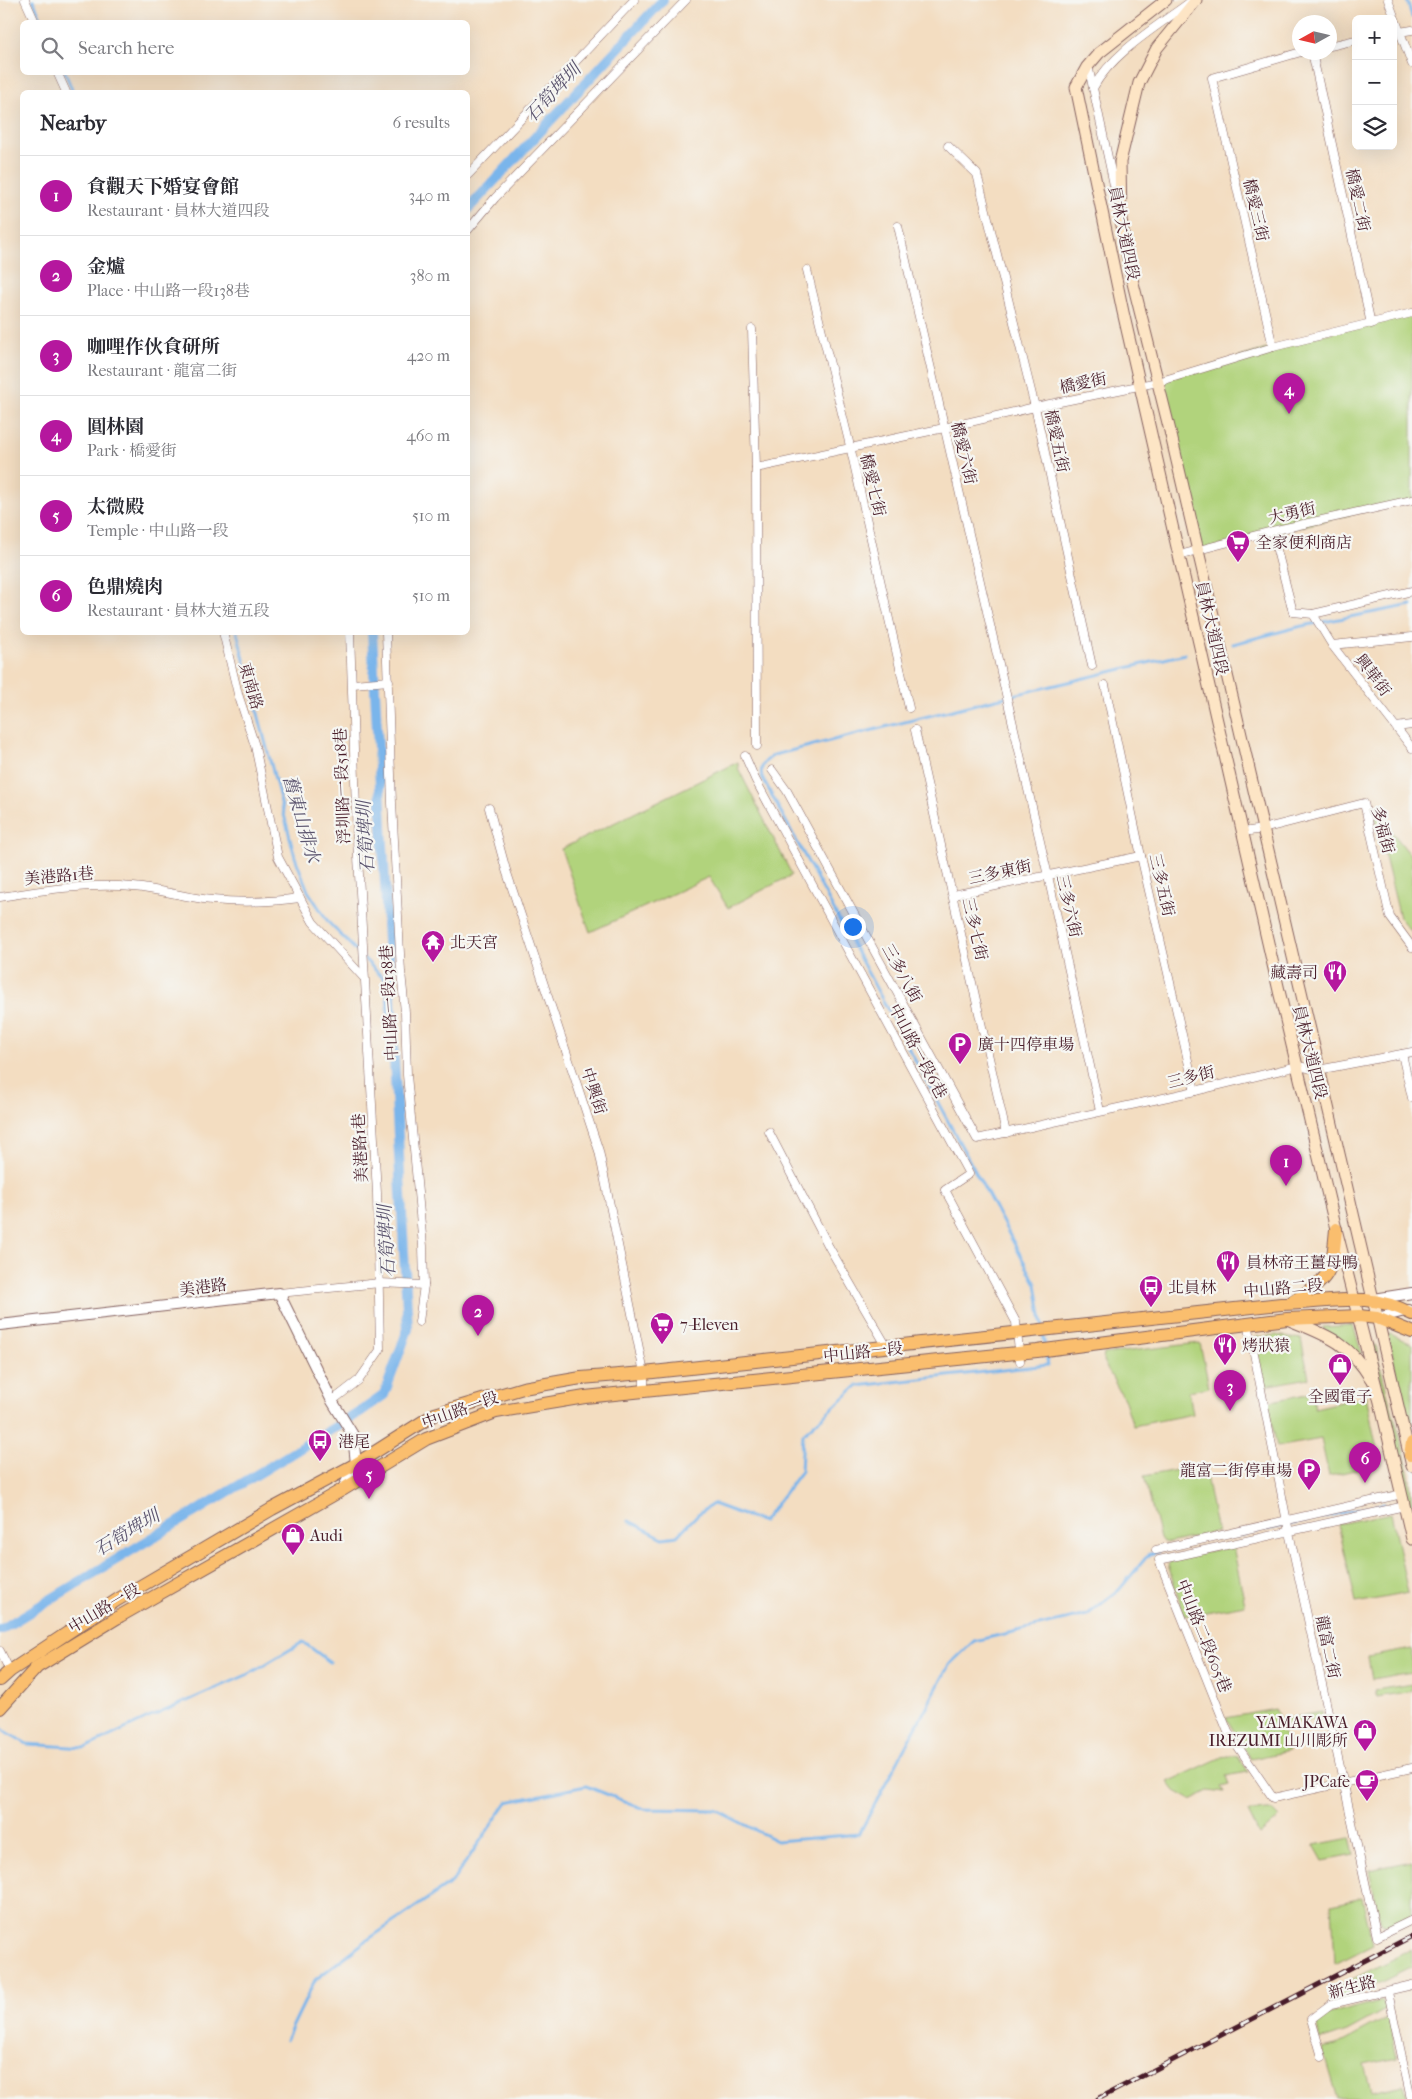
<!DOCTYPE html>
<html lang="en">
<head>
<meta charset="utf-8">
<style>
	:root { --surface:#fff; --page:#f2f2f3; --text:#2b2b33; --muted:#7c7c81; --line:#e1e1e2; --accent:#b5179e }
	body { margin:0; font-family:"IM FELL French Canon","Noto Serif TC",serif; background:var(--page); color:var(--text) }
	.controls { position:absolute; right:15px; top:15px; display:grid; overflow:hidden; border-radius:8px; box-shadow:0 5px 20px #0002 }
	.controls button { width:45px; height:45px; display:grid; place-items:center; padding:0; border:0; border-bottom:1px solid var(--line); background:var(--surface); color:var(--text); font:25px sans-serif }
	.compass { position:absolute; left:1292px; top:15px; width:45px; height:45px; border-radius:50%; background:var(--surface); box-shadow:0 5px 20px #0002; rotate:262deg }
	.you { position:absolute; left:852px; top:926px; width:18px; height:18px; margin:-12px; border:4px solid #fff; border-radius:50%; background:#1a73e8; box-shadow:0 0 0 8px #1a73e833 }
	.badge { display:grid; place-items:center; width:32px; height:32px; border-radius:50%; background:var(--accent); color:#fff; font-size:16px; font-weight:700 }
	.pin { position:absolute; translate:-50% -41px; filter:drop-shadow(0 1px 2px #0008) }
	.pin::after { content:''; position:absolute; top:26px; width:18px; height:15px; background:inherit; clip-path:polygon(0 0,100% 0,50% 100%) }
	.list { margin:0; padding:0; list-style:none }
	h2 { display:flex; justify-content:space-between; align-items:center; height:65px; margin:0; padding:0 20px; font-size:21px }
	h2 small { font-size:16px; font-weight:400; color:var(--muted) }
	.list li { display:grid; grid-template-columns:32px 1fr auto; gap:15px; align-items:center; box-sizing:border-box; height:80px; padding:0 20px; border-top:1px solid var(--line) }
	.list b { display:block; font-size:19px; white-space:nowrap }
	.list p { margin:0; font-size:16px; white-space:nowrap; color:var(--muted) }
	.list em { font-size:16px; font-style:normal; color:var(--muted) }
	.icon { flex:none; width:28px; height:28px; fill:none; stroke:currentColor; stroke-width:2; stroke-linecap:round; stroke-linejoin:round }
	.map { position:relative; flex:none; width:1412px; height:2099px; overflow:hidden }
	.search { position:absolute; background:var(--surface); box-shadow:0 5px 20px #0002; left:20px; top:20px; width:450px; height:55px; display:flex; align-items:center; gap:12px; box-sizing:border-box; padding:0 18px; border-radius:8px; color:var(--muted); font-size:19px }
	.panel { position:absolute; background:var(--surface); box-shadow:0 5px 20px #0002; left:20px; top:90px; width:450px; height:545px; border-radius:8px }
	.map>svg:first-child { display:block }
	.green { fill:#b1d37b; stroke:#7e7953 }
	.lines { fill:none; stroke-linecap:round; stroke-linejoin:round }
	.stream { stroke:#7ab5eb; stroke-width:3 }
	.canal { stroke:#7ab5eb; stroke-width:10 }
	.minor-casing { stroke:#856260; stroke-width:9 }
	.tertiary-casing { stroke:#856260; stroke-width:12 }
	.secondary-casing { stroke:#856260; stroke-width:13 }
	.primary-casing { stroke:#856260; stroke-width:14 }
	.minor { stroke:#fff; stroke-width:8 }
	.tertiary { stroke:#fff; stroke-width:10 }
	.secondary { stroke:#fde5c5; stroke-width:11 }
	.primary { stroke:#fabe6e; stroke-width:12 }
	.rail-casing { stroke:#4a1f2b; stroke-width:5 }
	.rail { stroke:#f6f6f2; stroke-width:3; stroke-dasharray:9; stroke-linecap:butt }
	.labels { text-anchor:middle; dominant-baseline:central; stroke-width:4.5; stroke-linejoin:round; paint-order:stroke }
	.street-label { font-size:16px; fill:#4a1f2b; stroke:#f6f6f2 }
	.poi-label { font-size:16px; fill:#4a1f2b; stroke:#f6f6f2; text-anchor:start }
	.water-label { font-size:18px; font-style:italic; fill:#5b546e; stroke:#f6f6f2 }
</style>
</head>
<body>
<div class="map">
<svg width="1412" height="2099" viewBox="0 0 1412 2099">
	<rect width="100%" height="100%" fill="#f6f6f2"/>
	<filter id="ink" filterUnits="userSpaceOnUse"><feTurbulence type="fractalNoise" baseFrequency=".02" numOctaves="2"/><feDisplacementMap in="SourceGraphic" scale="10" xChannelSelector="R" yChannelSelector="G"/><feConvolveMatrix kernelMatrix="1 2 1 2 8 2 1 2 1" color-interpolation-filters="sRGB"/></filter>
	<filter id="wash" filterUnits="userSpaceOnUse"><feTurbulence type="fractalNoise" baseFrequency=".0096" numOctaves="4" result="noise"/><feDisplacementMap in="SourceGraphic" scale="20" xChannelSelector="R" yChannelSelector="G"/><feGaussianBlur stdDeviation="1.12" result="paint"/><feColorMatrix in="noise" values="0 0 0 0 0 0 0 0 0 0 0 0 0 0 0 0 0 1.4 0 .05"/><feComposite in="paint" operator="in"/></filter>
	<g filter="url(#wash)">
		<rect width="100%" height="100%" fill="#f3ddc1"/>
		<g class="green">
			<path d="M1412,313v187l-213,51 -41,-169 115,-35z"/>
			<path d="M738,762v6l54,107 -64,33 -19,-31 -119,55 -29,-83z"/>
			<path d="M1373,808l39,49v76l-12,-15z"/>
			<path d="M1353,1325l9,28 -3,2 -14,-14 -22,-12v-2z"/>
			<path d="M1390,1334l22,10v90h-2l-22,-99z"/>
			<path d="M1276,1335l25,4 8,39 -45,8 -9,-44 1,-5z"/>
			<path d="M1200,1343l9,44 -20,4 4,23 -60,12 -8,-25 -22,-40 1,-7z"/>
			<path d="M1373,1346h3c5,22 10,45 17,68 11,35 19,65 19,102z"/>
			<path d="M1312,1393l3,15 51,-12 14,68 -51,12 -8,-37 -44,8 -10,-45z"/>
			<path d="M1204,1465l13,67 -48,11 -6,-1 -3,-4 -16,-62z"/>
			<path d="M1391,1513l17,80 -52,10 -18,-79z"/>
			<path d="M1233,1546l12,59 -61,11 -16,-51 4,-6z"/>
			<path d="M1412,1649v23l-40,7 -4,-22z"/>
			<path d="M1412,1684v7l-35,6 -2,-7z"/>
			<path d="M1275,1709l4,11 43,-8 1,6 -42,8 8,25 -38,8 -25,-41z"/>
			<path d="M1237,1756l11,16 -22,4 3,9 -8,2 3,6 -15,-2 -18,9 -16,-9 -7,-9 52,-24z"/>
			<path d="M1267,1810h6l7,7 -21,18 -11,-23z"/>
			<path d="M1350,1838l4,17 -31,6 -9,-16z"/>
			<path d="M1412,1861v55l-23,11 -8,-3 -12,-54z"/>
			<path d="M1362,1897l11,48 -38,19 -3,-60z"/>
			<path d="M1412,1949v18l-47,23 -21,6 -7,-5v-4z"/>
			<path d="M1380,2001l6,4 1,4 -40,22 -27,9 -4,-17 5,-6z"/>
			<path d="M1389,2017l8,41 -33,7 7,26 32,-7 4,15h-70l-15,-51 15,-3z"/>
		</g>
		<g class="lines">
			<g class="stream">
				<path d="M33,0l10,22"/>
				<path d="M1407,0l5,17"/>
				<path d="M65,72l8,20"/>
				<path d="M237,632l58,225 13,34 21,32 61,62"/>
				<path d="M1233,644l69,-18 110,-21"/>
				<path d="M1043,1328l-7,-44 -274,-507c-3,-11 3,-16 12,-22l210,-53 201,-48"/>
				<path d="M1043,1334l2,14"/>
				<path d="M629,1521l34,17 14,-2 21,-22 15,-10 50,18 38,-51 2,-37 54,-48 191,-21 -2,-11"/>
				<path d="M1227,1538l156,-34"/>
				<path d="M0,1728l27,16 58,4 61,-29 103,-45 54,-32 27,20"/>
				<path d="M286,2040l29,-60 48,-37 89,-61 55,-80 79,-16 58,23 72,1 61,31 82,-7 90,-169 25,-24 113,-26 32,-25 30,-36 9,-2"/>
			</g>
			<g class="canal">
				<path d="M468,209l195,-209"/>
				<path d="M0,1630l360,-218 24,-17 24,-66 -36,-697"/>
			</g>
		</g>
	</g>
	<g filter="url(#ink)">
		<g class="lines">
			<g class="minor-casing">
				<g id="minor">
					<path d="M25,0l10,22"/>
					<path d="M1388,0l24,64"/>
					<path d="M1393,33l19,-3"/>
					<path d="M1330,46l26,-6"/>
					<path d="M1312,52l59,272"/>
					<path d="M1088,65l29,134"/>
					<path d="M57,72l9,20"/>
					<path d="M1093,88c20,-36 65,-62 97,-86"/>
					<path d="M948,146l29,28 58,233 57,259"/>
					<path d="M468,175l166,-175"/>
					<path d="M898,226l150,650 52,235"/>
					<path d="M468,230l27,-32 191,-198"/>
					<path d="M807,270l43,176 59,262"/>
					<path d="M752,329l4,139 1,278"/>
					<path d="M1273,347l-61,-269 89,-26"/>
					<path d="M756,468l188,-40 91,-21 123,-25 115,-35 139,-34"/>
					<path d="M1272,531l21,81 20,2 19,31 80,103"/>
					<path d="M1179,555l93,-24 140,-31"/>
					<path d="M1313,614l99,-23"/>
					<path d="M223,632l15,62 17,52 23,111 35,65 51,56"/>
					<path d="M386,632l6,171 9,169 4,40 2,63 16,171 1,39 -5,37"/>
					<path d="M1332,645l80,-8"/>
					<path d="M353,684l36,-3"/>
					<path d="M1105,685l36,171 54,235"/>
					<path d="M1396,727l16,-2"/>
					<path d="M915,730l91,403"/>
					<path d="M745,756l10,23 214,395 -24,16 71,132 4,39"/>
					<path d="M772,770l15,21 190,348 218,-48 103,-25 20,4 94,-18"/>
					<path d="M489,808l17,62 93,281 45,222v18"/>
					<path d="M1243,832l20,-3 101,-26 26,114 22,30"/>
					<path d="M953,895l188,-39"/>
					<path d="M0,897c44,-7 88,-14 133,-10 27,2 53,11 79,13 30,3 58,2 88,-2"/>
					<path d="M1402,1054l10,44"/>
					<path d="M769,1132l60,115 58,100"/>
					<path d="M279,1293l101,-10 44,2"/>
					<path d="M1248,1323l41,209 88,405 35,-17"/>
					<path d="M332,1401l27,-21 21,-30 -3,-157 -20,-354 -7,-207"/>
					<path d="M1405,1506l-246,54 69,172 45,66 139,-30"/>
					<path d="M1156,1550l246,-56"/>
					<path d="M0,1651l10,20"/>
					<path d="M1388,1992l23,107"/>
					<path d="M1322,2057l-11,-38 20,-15 81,-19"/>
				</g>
			</g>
			<g class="tertiary-casing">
				<g id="tertiary">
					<path d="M1374,1299l38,-6"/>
					<path d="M1377,1318l32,-8"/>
					<path d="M0,1325l279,-32 53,108 21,34 3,29 -14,26"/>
				</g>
			</g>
			<g class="secondary-casing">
				<g id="secondary">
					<path d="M1166,0l-67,53 -12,14 -11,20 47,225 157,683 56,234 44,173 32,137"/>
					<path d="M1196,0l-39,48 -18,35 -19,79 1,58 11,59 38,152 242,1035"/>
					<path d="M1287,1319c39,16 61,22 84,60"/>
				</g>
			</g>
			<g class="primary-casing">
				<g id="primary">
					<path d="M1292,1302c38,-24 40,-27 44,-73"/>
					<path d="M1410,1455l2,-12"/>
					<path d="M0,1680l10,-9 107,-71 155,-91 84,-45 79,-50 88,-26 58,-10 63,-5 637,-69c49,0 84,-15 131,10"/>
					<path d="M0,1708l37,-41 83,-51 222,-126 84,-51 70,-27 89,-15 452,-46 250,-32 72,-3 18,2 35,14"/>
				</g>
			</g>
			<use href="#minor" class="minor"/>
			<use href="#tertiary" class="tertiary"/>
			<use href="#secondary" class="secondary"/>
			<use href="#primary" class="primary"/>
			<g class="rail-casing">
				<path id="rail" d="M1098,2099l314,-163"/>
			</g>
			<use href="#rail" class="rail"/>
		</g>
	</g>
	<defs>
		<g id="supermarket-pin" transform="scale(1.25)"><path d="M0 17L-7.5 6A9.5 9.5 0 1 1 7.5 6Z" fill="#b5179e" stroke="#f6f6f2"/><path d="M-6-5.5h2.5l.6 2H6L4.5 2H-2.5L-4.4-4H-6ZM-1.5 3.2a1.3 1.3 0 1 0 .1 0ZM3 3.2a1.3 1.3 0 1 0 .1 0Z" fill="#fff"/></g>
		<g id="temple-pin" transform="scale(1.25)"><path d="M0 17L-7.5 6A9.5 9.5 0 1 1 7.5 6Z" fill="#b5179e" stroke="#f6f6f2"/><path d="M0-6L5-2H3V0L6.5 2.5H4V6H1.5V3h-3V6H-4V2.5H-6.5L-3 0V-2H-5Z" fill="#fff"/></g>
		<g id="restaurant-pin" transform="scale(1.25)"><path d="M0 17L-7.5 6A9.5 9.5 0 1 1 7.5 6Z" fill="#b5179e" stroke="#f6f6f2"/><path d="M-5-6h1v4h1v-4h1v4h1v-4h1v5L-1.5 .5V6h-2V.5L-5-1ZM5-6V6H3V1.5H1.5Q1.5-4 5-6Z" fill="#fff"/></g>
		<g id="parking-pin" transform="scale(1.25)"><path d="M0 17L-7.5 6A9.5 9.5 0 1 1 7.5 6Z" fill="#b5179e" stroke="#f6f6f2"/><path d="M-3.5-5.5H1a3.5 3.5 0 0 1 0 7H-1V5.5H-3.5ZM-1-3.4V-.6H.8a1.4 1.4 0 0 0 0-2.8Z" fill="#fff"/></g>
		<g id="bus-pin" transform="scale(1.25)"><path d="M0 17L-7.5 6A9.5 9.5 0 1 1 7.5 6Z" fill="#b5179e" stroke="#f6f6f2"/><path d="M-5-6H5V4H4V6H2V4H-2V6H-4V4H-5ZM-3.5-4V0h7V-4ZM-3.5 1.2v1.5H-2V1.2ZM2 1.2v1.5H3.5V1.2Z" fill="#fff"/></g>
		<g id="shop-pin" transform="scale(1.25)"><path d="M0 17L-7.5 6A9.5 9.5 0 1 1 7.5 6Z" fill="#b5179e" stroke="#f6f6f2"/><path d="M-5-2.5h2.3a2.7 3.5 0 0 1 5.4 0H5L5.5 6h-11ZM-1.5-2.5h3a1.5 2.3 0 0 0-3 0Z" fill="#fff"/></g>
		<g id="cafe-pin" transform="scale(1.25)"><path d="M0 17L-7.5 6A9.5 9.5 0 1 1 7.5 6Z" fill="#b5179e" stroke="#f6f6f2"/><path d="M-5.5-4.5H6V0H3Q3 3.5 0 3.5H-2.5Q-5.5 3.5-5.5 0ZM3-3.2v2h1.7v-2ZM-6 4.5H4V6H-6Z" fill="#fff"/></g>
	</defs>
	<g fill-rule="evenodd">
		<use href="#supermarket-pin" x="1238" y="542"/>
		<use href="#temple-pin" x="433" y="942"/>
		<use href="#restaurant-pin" x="1335" y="972"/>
		<use href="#parking-pin" x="960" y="1044"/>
		<use href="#restaurant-pin" x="1228" y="1262"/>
		<use href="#bus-pin" x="1151" y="1287"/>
		<use href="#supermarket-pin" x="662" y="1324"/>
		<use href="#restaurant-pin" x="1225" y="1345"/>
		<use href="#shop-pin" x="1340" y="1365"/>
		<use href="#bus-pin" x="320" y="1441"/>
		<use href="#parking-pin" x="1309" y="1470"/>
		<use href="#shop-pin" x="293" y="1535"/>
		<use href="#shop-pin" x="1365" y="1731"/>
		<use href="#cafe-pin" x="1367" y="1781"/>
	</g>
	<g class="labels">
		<g class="street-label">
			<text transform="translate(1358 200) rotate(78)">橋愛二街</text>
			<text transform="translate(1256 210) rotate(77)">橋愛三街</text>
			<text transform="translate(1124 233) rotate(78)">員林大道四段</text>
			<text transform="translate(1083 383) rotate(-12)">橋愛街</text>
			<text transform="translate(1057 441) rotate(78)">橋愛五街</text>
			<text transform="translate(964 453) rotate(77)">橋愛六街</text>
			<text transform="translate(873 485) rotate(77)">橋愛七街</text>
			<text transform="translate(1292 513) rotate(-13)">大勇街</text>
			<text transform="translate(1212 628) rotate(77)">員林大道四段</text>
			<text transform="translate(1373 675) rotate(52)">興華街</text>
			<text transform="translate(251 686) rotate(74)">東南路</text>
			<text transform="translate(342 786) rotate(-92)">浮圳路一段518巷</text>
			<text transform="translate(1383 830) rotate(75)">多福街</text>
			<text transform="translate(1000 872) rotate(-12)">三多東街</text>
			<text transform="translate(59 876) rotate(-5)">美港路1巷</text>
			<text transform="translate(1162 885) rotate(77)">三多五街</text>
			<text transform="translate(1069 906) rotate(77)">三多六街</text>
			<text transform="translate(975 929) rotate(77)">三多七街</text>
			<text transform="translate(902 973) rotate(61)">三多八街</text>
			<text transform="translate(389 1003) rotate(-93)">中山路一段138巷</text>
			<text transform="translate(918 1051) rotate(62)">中山路一段6巷</text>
			<text transform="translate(1310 1052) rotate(76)">員林大道四段</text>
			<text transform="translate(1191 1077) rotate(-14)">三多街</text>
			<text transform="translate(594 1091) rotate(72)">中興街</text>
			<text transform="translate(360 1148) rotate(-93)">美港路1巷</text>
			<text transform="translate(203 1287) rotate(-7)">美港路</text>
			<text transform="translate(1283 1288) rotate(-5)">中山路二段</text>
			<text transform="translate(863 1352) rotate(-6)">中山路一段</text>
			<text transform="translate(460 1410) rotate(-20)">中山路一段</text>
			<text transform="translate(104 1608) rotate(-31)">中山路一段</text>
			<text transform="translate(1204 1636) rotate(68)">中山路二段605巷</text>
			<text transform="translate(1328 1647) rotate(78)">龍富二街</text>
			<text transform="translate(1352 1987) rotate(-15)">新生路</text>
		</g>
		<g class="poi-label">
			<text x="1256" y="542">全家便利商店</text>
			<text x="450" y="942">北天宮</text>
			<text x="1318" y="972" text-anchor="end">藏壽司</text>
			<text x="978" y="1044">廣十四停車場</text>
			<text x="1246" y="1262">員林帝王薑母鴨</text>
			<text x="1168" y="1287">北員林</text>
			<text x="680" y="1324">7-Eleven</text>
			<text x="1242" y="1345">烤狀猿</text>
			<text x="1340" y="1396" text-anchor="middle">全國電子</text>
			<text x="338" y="1441">港尾</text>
			<text x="1292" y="1470" text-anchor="end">龍富二街停車場</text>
			<text x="310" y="1535">Audi</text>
			<text x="1348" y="1722" text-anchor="end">YAMAKAWA<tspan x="1348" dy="18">IREZUMI 山川彫所</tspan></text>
			<text x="1350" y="1781" text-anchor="end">JPCafe</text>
		</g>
		<g class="water-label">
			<text transform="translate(553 93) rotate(-47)">石筍埤圳</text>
			<text transform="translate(301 819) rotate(74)">舊東山排水</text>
			<text transform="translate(366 837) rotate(-93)">石筍埤圳</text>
			<text transform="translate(387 1241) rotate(-93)">石筍埤圳</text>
			<text transform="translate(127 1533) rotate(-31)">石筍埤圳</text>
		</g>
	</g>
</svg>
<div class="controls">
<button>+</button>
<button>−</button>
<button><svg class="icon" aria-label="layers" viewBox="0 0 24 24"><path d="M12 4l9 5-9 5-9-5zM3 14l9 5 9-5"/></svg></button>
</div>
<svg class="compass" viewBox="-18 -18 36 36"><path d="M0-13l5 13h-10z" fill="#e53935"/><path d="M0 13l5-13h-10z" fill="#7c7c81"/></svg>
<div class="you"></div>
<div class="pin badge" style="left:1286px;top:1186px">1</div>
<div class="pin badge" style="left:478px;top:1336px">2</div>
<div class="pin badge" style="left:1230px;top:1411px">3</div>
<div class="pin badge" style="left:1289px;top:414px">4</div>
<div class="pin badge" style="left:369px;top:1499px">5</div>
<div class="pin badge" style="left:1365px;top:1483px">6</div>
<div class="search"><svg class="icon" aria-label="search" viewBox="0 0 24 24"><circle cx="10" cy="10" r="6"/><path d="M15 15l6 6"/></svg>Search here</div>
<section class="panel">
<h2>Nearby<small>6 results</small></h2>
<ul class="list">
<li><span class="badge">1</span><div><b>食觀天下婚宴會館</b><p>Restaurant · 員林大道四段</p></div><em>340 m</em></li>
<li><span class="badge">2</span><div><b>金爐</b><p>Place · 中山路一段138巷</p></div><em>380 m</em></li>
<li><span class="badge">3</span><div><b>咖哩作伙食研所</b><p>Restaurant · 龍富二街</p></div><em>420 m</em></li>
<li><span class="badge">4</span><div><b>圓林園</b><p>Park · 橋愛街</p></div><em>460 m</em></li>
<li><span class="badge">5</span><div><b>太微殿</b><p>Temple · 中山路一段</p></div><em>510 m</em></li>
<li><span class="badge">6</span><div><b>色鼎燒肉</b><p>Restaurant · 員林大道五段</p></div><em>510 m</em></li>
</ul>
</section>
</div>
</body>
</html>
